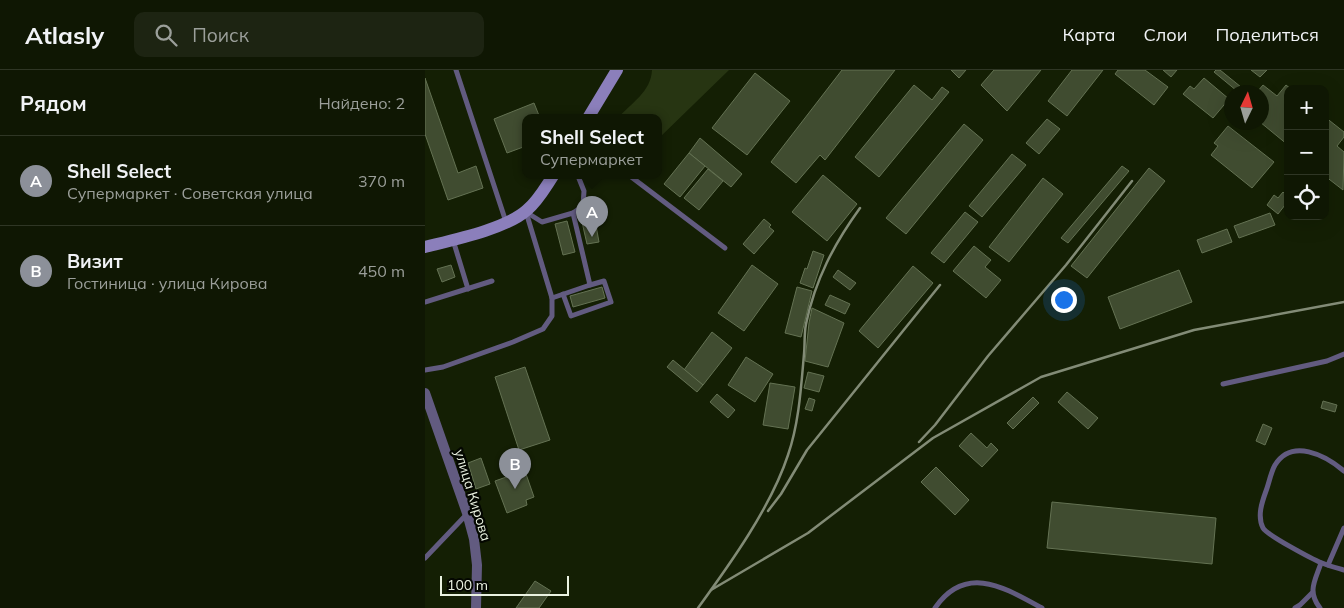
<!DOCTYPE html>
<html lang="ru">
<head>
<meta charset="utf-8">
<style>
	:root { --surface:#0f1703; --page:#1d2412; --text:#f1f3f6; --muted:#9b9f9a; --line:#2f3625; --accent:#8c9099 }
	body { margin:0; font-family:Mulish,sans-serif; background:var(--page); color:var(--text) }
	.controls { position:absolute; right:15px; top:15px; display:grid; overflow:hidden; border-radius:10px; box-shadow:0 5px 20px #0002 }
	.controls button { width:45px; height:45px; display:grid; place-items:center; padding:0; border:0; border-bottom:1px solid var(--line); background:var(--surface); color:var(--text); font:25px sans-serif }
	.compass { position:absolute; left:799px; top:15px; width:45px; height:45px; border-radius:50%; background:var(--surface); box-shadow:0 5px 20px #0002; rotate:5deg }
	.scale { position:absolute; left:15px; bottom:12px; width:129px; box-sizing:border-box; padding-left:5px; border:2px solid #eaf2e1; border-top:0; font-size:14px; line-height:18px; white-space:nowrap; color:#eaf2e1; -webkit-text-stroke:4px #040701; paint-order:stroke }
	.you { position:absolute; left:638px; top:229px; width:18px; height:18px; margin:-12px; border:4px solid #fff; border-radius:50%; background:#1a73e8; box-shadow:0 0 0 8px #1a73e833 }
	.badge { display:grid; place-items:center; width:32px; height:32px; border-radius:50%; background:var(--accent); color:#fff; font-size:16px; font-weight:700 }
	.pin { position:absolute; translate:-50% -41px; filter:drop-shadow(0 1px 2px #0008) }
	.pin::after { content:''; position:absolute; top:26px; width:18px; height:15px; background:inherit; clip-path:polygon(0 0,100% 0,50% 100%) }
	.popup { position:absolute; left:97px; top:44px; width:140px; height:65px; box-sizing:border-box; display:grid; place-content:center; border-radius:10px; background:var(--surface); filter:drop-shadow(0 1px 4px #0005); font-size:16px; white-space:nowrap; color:var(--muted) }
	.popup b { font-size:19px; color:var(--text) }
	.popup::after { content:''; position:absolute; left:50%; top:100%; margin-left:-10px; border:10px solid transparent; border-top-color:var(--surface) }
	.list { margin:0; padding:0; list-style:none }
	h2 { display:flex; justify-content:space-between; align-items:center; height:65px; margin:0; padding:0 20px; font-size:21px }
	h2 small { font-size:16px; font-weight:400; color:var(--muted) }
	.list li { display:grid; grid-template-columns:32px 1fr auto; gap:15px; align-items:center; box-sizing:border-box; height:90px; padding:0 20px; border-top:1px solid var(--line) }
	.list b { display:block; font-size:19px; white-space:nowrap }
	.list p { margin:0; font-size:16px; white-space:nowrap; color:var(--muted) }
	.list em { font-size:16px; font-style:normal; color:var(--muted) }
	.icon { flex:none; width:28px; height:28px; fill:none; stroke:currentColor; stroke-width:2; stroke-linecap:round; stroke-linejoin:round }
	.map { position:relative; flex:none; width:919px; height:538px; overflow:hidden }
	header { display:flex; align-items:center; gap:30px; box-sizing:border-box; height:70px; padding:0 25px; background:var(--surface); border-bottom:1px solid var(--line) }
	header strong { font-size:24px }
	nav { display:flex; gap:28px; margin-inline-start:auto; font-size:18px }
	.search { width:350px; height:45px; background:var(--page); display:flex; align-items:center; gap:12px; box-sizing:border-box; padding:0 18px; border-radius:10px; color:var(--muted); font-size:19px }
	main { display:flex }
	aside { flex:1; background:var(--surface) }
	.map>svg:first-child { display:block }
	.green { fill:#273512 }
	.building { fill:#404c30; stroke:#647253 }
	.lines { fill:none; stroke-linecap:round; stroke-linejoin:round }
	.lane { stroke:#625b80; stroke-width:5 }
	.street { stroke:#625b80; stroke-width:10 }
	.secondary { stroke:#8b7fbb; stroke-width:12 }
	.rail { stroke:#828b76; stroke-width:2.5 }
	.labels { text-anchor:middle; dominant-baseline:central; stroke-width:4.5; stroke-linejoin:round; paint-order:stroke }
	.street-label { font-size:14px; fill:#eaf2e1; stroke:#040701 }
</style>
</head>
<body>
<header>
<strong>Atlasly</strong>
<div class="search"><svg class="icon" aria-label="search" viewBox="0 0 24 24"><circle cx="10" cy="10" r="6"/><path d="M15 15l6 6"/></svg>Поиск</div>
<nav><a>Карта</a><a>Слои</a><a>Поделиться</a></nav>
</header>
<main>
<aside>
<h2>Рядом<small>Найдено: 2</small></h2>
<ul class="list">
<li><span class="badge">A</span><div><b>Shell Select</b><p>Супермаркет · Советская улица</p></div><em>370 m</em></li>
<li><span class="badge">B</span><div><b>Визит</b><p>Гостиница · улица Кирова</p></div><em>450 m</em></li>
</ul>
</aside>
<div class="map">
<svg width="919" height="538" viewBox="0 0 919 538">
	<rect width="100%" height="100%" fill="#141f04"/>
	<path class="green" d="M227,0h77l-71,69v-21h-40c13,-15 33,-26 34,-48z"/>
	<g class="building">
		<path d="M417,0h53l-70,90 -5,-5 -24,28 -25,-21z"/>
		<path d="M526,0h15l-7,8z"/>
		<path d="M569,0h47l-34,41 -26,-26z"/>
		<path d="M647,0h31l-36,46 -19,-15z"/>
		<path d="M693,0h27l23,17 -14,18 -39,-31z"/>
		<path d="M738,0h14l-6,7z"/>
		<path d="M791,0h4l21,17 -4,4 -23,-19z"/>
		<path d="M826,0h16l-7,7z"/>
		<path d="M330,3l35,28 -43,54 -35,-27z"/>
		<path d="M0,8l33,95 18,-7 7,22 -35,12 -23,-66z"/>
		<path d="M779,8l25,21 -16,19 -30,-24 7,-8 4,3z"/>
		<path d="M489,15l18,15 10,-13 7,5 -70,85 -24,-20z"/>
		<path d="M838,15l14,11 9,-11 5,4h-3v56l-28,-23h1v-30h-4z"/>
		<path d="M109,33l6,15h-14v28l-19,7 -13,-34z"/>
		<path d="M900,47l19,15v5l-7,9 7,6 -1,38 -18,-14z"/>
		<path d="M622,49l13,10 -21,25 -13,-11z"/>
		<path d="M539,54l19,16 -77,94 -20,-16z"/>
		<path d="M803,56l46,36 -22,26 -41,-33 7,-9 -4,-3z"/>
		<path d="M275,68l42,36 -11,13 -42,-34z"/>
		<path d="M264,83l16,13 -25,31 -16,-13z"/>
		<path d="M587,84l14,11 -44,52 -13,-11z"/>
		<path d="M697,96l7,5 -61,72 -7,-5z"/>
		<path d="M724,98l16,13 -78,97 -16,-12z"/>
		<path d="M283,99l15,12 -24,29 -15,-12z"/>
		<path d="M398,105l34,29 -30,37 -35,-29z"/>
		<path d="M618,108l20,16 -54,68 -20,-15z"/>
		<path d="M858,122l5,5v11l-3,-3 -7,9 -11,-9 7,-10 4,3z"/>
		<path d="M540,142l13,10 -34,41 -13,-10z"/>
		<path d="M845,143l5,12 -36,13 -5,-12z"/>
		<path d="M339,149l7,6 -2,2 5,4 -20,23 -11,-10z"/>
		<path d="M170,150l4,22 -12,2 -5,-22z"/>
		<path d="M142,151l8,31 -12,3 -8,-31z"/>
		<path d="M802,159l5,13 -30,11 -5,-13z"/>
		<path d="M549,176l17,14 -6,7 16,13 -15,18 -33,-27z"/>
		<path d="M388,181l11,4 -11,33 -13,-5 5,-15 2,1z"/>
		<path d="M26,195l4,12 -13,5 -5,-13z"/>
		<path d="M327,195l26,19 -34,47 -26,-18z"/>
		<path d="M488,196l20,17 -55,65 -19,-17z"/>
		<path d="M413,200l18,13 -6,7 -17,-13z"/>
		<path d="M754,200l13,32 -72,27 -12,-32z"/>
		<path d="M177,217l3,11 -32,9 -3,-11z"/>
		<path d="M372,217l15,4 -11,46 -16,-4z"/>
		<path d="M405,225l20,9 -5,10 -20,-9z"/>
		<path d="M387,238l32,15 -16,44 -23,-6 4,-38z"/>
		<path d="M287,262l20,16 -29,37 -19,-15z"/>
		<path d="M321,287l27,17 -18,28 -27,-17z"/>
		<path d="M248,290l30,25 -6,7 -30,-25z"/>
		<path d="M100,297l25,73 -31,10 -24,-73z"/>
		<path d="M383,302l16,4 -5,16 -15,-4z"/>
		<path d="M345,313l25,4 -7,42 -25,-4z"/>
		<path d="M642,322l31,26 -10,11 -30,-27z"/>
		<path d="M292,324l18,16 -7,8 -18,-16z"/>
		<path d="M608,327l6,6 -26,26 -6,-6z"/>
		<path d="M384,328l6,2 -3,11 -7,-2z"/>
		<path d="M898,331l14,4 -2,7 -14,-4z"/>
		<path d="M838,354l9,4 -7,17 -9,-4z"/>
		<path d="M546,363l16,15 4,-5 7,7 -16,17 -23,-21z"/>
		<path d="M56,388l9,26 -14,5 -8,-26z"/>
		<path d="M511,397l33,33 -14,15 -34,-33z"/>
		<path d="M101,404l8,23 -8,3 1,5 -20,8 -12,-32 17,-6 1,4z"/>
		<path d="M627,432l164,16 -4,46 -165,-16z"/>
		<path d="M110,511l16,10 -12,17h-23z"/>
	</g>
	<g class="lines">
		<g class="lane">
			<path d="M31,0l50,152"/>
			<path d="M205,106l95,72"/>
			<path d="M101,142l16,10 31,-9 10,-7 1,-15 -6,-15"/>
			<path d="M28,170l15,49"/>
			<path d="M138,224l8,22 40,-14 -7,-21 -14,4"/>
			<path d="M127,228l38,-13 -17,-72"/>
			<path d="M0,232l67,-21"/>
			<path d="M0,300l18,-3 70,-25 30,-13 9,-13v-18l-26,-86"/>
			<path d="M798,314l104,-23 17,-7"/>
			<path d="M919,401c-19,-16 -52,-33 -69,-6 -4,7 -6,18 -9,26 -4,11 -9,25 -3,37 4,7 49,31 59,35 7,3 15,5 22,7"/>
			<path d="M0,488l42,-44"/>
			<path d="M903,495l16,-37"/>
			<path d="M510,538c31,-45 70,-20 107,0"/>
			<path d="M870,538l5,-3 12,-12"/>
			<path d="M895,538c-13,-17 -5,-27 1,-45"/>
		</g>
		<path class="street" d="M0,323l42,120 7,26 3,26 -1,43"/>
		<g class="secondary">
			<path d="M163,48l29,-48"/>
			<path d="M0,177c28,-7 81,-18 102,-37 11,-9 18,-22 26,-34"/>
		</g>
		<g class="rail">
			<path d="M494,372l16,-17 53,-69 78,-91 66,-84"/>
			<path d="M343,441l13,-17 26,-44 133,-165"/>
			<path d="M286,520l97,-57 125,-95 108,-61 153,-47 150,-28"/>
			<path d="M273,538c32,-44 73,-101 90,-153 11,-32 13,-67 16,-101 1,-10 0,-20 2,-30 9,-44 28,-80 54,-116"/>
		</g>
	</g>
	<g class="labels">
		<g class="street-label">
			<text transform="translate(48 425) rotate(73)">улица Кирова</text>
		</g>
	</g>
</svg>
<div class="controls">
<button>+</button>
<button>−</button>
<button><svg class="icon" aria-label="locate" viewBox="0 0 24 24"><circle cx="12" cy="12" r="6"/><path d="M12 2v4M12 18v4M2 12h4M18 12h4"/></svg></button>
</div>
<svg class="compass" viewBox="-18 -18 36 36"><path d="M0-13l5 13h-10z" fill="#e53935"/><path d="M0 13l5-13h-10z" fill="#9b9f9a"/></svg>
<div class="scale">100 m</div>
<div class="you"></div>
<div class="pin badge" style="left:167px;top:167px">A</div>
<div class="popup"><b>Shell Select</b>Супермаркет</div>
<div class="pin badge" style="left:90px;top:419px">B</div>
</div>
</main>
</body>
</html>
